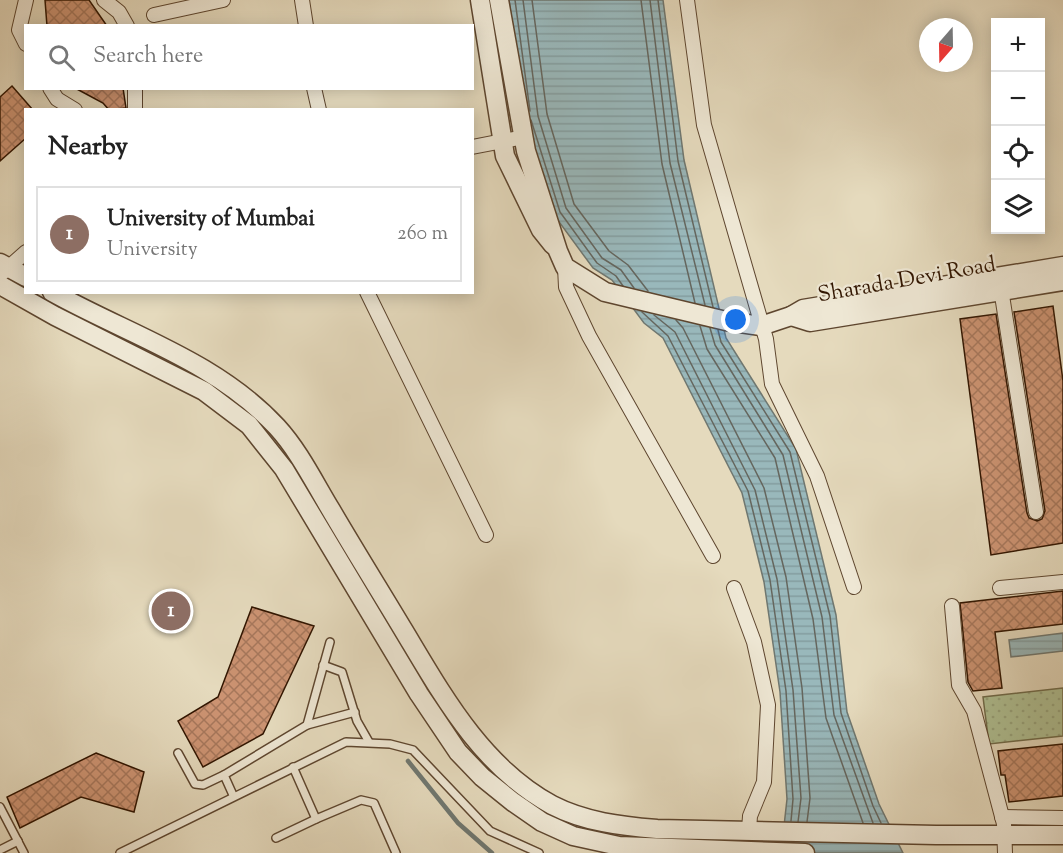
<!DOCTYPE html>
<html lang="en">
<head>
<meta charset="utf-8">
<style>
	:root { --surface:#fff; --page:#f6f6f6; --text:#222; --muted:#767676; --line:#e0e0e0; --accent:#1a73e8 }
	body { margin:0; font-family:"Sorts Mill Goudy",serif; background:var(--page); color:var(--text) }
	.controls { position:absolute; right:18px; top:18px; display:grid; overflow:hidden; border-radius:0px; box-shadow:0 3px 15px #0003 }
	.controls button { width:54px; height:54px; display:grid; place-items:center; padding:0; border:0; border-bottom:2px solid var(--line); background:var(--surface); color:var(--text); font:30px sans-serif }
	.compass { position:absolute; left:919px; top:18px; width:54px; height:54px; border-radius:50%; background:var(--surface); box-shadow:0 3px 15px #0003; rotate:200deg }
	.you { position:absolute; left:736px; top:320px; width:21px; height:21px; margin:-15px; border:4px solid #fff; border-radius:50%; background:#1a73e8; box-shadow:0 0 0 9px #1a73e833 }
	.badge { display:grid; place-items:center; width:39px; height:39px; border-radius:50%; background:var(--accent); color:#fff; font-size:20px; font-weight:700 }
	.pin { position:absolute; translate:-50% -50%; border:3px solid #fff; box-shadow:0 2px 6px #0006 }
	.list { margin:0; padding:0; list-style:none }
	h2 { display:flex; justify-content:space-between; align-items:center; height:78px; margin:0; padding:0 24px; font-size:26px }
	h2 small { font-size:20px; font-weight:400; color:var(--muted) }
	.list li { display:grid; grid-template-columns:39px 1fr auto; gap:18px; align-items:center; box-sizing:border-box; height:96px; margin:0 12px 12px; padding:0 12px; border:2px solid var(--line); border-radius:0px }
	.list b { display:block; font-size:22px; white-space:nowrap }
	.list p { margin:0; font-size:20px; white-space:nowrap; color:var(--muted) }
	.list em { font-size:20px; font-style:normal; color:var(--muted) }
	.icon { flex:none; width:33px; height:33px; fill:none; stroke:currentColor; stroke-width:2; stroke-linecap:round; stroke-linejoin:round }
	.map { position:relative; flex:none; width:1063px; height:853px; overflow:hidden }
	.search { position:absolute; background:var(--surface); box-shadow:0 3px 15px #0003; left:24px; top:24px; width:450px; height:66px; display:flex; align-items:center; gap:15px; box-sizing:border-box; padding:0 21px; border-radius:0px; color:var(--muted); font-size:22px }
	.panel { position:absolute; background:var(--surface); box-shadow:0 3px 15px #0003; left:24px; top:108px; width:450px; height:186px; border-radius:0px }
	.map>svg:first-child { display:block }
	.grass { fill:url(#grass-dots); stroke:#706b4a; stroke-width:1.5 }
	.water { fill:url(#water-rules); stroke:#6f7770; stroke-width:1.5 }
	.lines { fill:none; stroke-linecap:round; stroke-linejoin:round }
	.shore { stroke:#65665e; stroke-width:1.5 }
	.stream { stroke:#6f7770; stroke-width:4.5 }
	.building { fill:url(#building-cross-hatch); stroke:#311500; stroke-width:1.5 }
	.service-casing { stroke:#5e462f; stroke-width:10 }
	.minor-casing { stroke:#5e462f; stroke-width:16 }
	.tertiary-casing { stroke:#5e462f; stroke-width:21 }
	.service { stroke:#eee7d4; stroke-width:7 }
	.minor { stroke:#eee7d4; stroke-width:14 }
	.tertiary { stroke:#eee7d4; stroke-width:18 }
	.labels { text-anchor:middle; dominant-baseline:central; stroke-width:4.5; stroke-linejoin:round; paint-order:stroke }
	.street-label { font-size:22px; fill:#311500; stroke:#eee7d4 }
</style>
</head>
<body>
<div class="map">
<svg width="1063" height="853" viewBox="0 0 1063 853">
	<defs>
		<pattern id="grass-dots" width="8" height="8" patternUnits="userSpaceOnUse" patternTransform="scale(1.5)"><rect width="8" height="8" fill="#b0c194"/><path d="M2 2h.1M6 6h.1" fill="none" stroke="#98a57e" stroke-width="1.8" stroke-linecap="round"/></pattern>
		<pattern id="water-rules" width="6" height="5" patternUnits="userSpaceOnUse" patternTransform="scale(1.5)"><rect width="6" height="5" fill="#99b8bb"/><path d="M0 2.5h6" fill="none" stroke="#849d9f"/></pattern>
		<pattern id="building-cross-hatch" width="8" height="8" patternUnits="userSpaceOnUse" patternTransform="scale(1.5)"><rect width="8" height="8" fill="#cc9372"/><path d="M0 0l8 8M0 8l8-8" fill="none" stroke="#a6775b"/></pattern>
	</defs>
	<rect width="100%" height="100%" fill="#e5dabd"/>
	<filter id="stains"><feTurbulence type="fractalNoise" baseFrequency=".00333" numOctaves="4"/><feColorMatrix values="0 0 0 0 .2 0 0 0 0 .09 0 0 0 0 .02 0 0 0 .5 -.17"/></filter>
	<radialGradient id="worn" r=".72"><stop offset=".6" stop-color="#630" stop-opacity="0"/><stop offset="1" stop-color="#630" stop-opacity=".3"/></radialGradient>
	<path class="grass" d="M1063,688v48l-74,8 -6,-47z"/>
	<g class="water">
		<path d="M509,0h154l21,160 42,178 70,111 40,166 11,97 32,92 24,49h-122l6,-54 -7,-107 -16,-110 -22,-89 -79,-155 -19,-15 -32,-43 -19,-12 -39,-53 -29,-96z"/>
		<path d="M1063,633v18l-52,6 -2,-17z"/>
	</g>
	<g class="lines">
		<g class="shore">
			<path d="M515,0l15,111"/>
			<path d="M523,0l15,116 28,92 36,50 19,12 13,18"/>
			<path d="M532,0l15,114 27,90 35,47 19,14 20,26"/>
			<path d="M641,0l21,164 33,139"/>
			<path d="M650,0l20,163 35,142"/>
			<path d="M658,0l20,161 35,146"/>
			<path d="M531,120l29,92 37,51 19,13 7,10"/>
			<path d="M642,312l26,24 80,155 22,89 16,111 7,108 -2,22"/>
			<path d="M654,315l21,17 80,158 22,89 16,111 8,108 -3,24"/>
			<path d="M676,320l7,8 81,160 22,89 16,111 8,110 -3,24"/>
			<path d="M700,326l7,23 68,109 38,161 13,99 37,105"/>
			<path d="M710,328l5,17 68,110 39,162 12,98 39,108"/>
			<path d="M718,330l3,12 69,110 40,164 11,97 32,93 8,17"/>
		</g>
		<path class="stream" d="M408,761l50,62 34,30"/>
	</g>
	<g class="building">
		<path d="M45,0h44l18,26h-60z"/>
		<path d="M12,86l21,24h-7v28l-26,23v-64z"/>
		<path d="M75,88h48l3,20 -17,2 -6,-7z"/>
		<path d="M1053,306l10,75v162l-72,12 -31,-236 36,-5 31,199 2,5 8,3 5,-2 3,-8 -31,-199z"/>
		<path d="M1063,591v33l-68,8 7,56 -29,3 -5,-9 -8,-79z"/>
		<path d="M252,607l62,19 -51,108 -60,33 -25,-46 40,-24z"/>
		<path d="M1063,744v52l-54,6 -4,-27h-4l-3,-24z"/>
		<path d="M96,753l48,19 -10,40 -53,-15 -61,31 -13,-31z"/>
	</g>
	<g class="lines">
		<g class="service-casing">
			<g id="service">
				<path d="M323,665l19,7 15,49 12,21"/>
				<path d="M307,725l48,-13"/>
				<path d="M178,753l17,31 8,1 21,-10"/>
				<path d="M293,767l23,52 45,-19 13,3 22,50"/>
				<path d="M233,795l-9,-20 83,-50 23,-83"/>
				<path d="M0,807l24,46"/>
				<path d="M276,838l40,-19"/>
				<path d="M0,850l18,-9"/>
				<path d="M120,853l226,-111 44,2 23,6 77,81 49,22"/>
			</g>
		</g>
		<g class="minor-casing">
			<g id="minor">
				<path d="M104,0l15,12 8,14"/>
				<path d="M302,0l4,26"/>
				<path d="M687,0l17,125 62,214 6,45 45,92 37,111"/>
				<path d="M154,15l69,-15"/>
				<path d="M26,44l-7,-14 7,-30"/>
				<path d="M50,88l7,11 18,11"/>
				<path d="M314,88l5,22"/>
				<path d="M135,110v-22"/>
				<path d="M472,147l52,-10"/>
				<path d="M565,267l1,20 23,49 124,220"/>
				<path d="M0,275l26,-23"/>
				<path d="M1001,289l35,223"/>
				<path d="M367,292l119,243"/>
				<path d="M734,588l20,54 14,63 -4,77 -14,34 -1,14"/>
				<path d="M1000,588l63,-6"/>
				<path d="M952,606l7,79 15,26 30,113 1,29"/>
				<path d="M1002,817l61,1"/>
			</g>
		</g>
		<g class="tertiary-casing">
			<g id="tertiary">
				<path d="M480,0l25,156 36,74 12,15"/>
				<path d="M499,0l27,151 32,100 7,16 40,25 121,29 35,5 30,-10 12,-7 260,-43"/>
				<path d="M0,263l26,14"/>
				<path d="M0,285l55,31 149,75 45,34 35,44 135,225 39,58 24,25 31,25 29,20 31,14 46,10 186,7"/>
				<path d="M52,292c77,43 164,69 225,135 22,24 37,55 54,83 24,41 49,81 73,121 39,65 78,136 148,174 33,17 69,21 105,24l279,6h127"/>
				<path d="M791,316l19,6 253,-41"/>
			</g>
		</g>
		<use href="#service" class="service"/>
		<use href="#minor" class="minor"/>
		<use href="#tertiary" class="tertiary"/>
	</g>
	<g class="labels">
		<g class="street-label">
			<text transform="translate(907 281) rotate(-10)">Sharada Devi Road</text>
		</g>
	</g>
	<rect width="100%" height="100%" filter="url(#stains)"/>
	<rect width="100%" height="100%" fill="url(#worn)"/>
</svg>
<div class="controls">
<button>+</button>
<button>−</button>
<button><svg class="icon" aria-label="locate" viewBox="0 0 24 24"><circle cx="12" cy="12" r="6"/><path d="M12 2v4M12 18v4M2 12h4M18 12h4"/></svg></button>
<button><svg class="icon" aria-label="layers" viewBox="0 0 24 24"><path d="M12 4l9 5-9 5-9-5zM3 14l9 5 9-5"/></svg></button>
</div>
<svg class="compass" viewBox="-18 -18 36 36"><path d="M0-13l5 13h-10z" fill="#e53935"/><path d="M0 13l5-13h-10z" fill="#767676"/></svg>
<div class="you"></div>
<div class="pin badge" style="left:171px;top:611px;background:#8d6e63">1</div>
<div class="search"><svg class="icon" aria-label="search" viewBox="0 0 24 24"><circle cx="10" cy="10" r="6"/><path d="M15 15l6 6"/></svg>Search here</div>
<section class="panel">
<h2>Nearby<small></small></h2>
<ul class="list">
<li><span class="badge" style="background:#8d6e63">1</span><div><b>University of Mumbai</b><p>University</p></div><em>260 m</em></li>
</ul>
</section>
</div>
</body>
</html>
